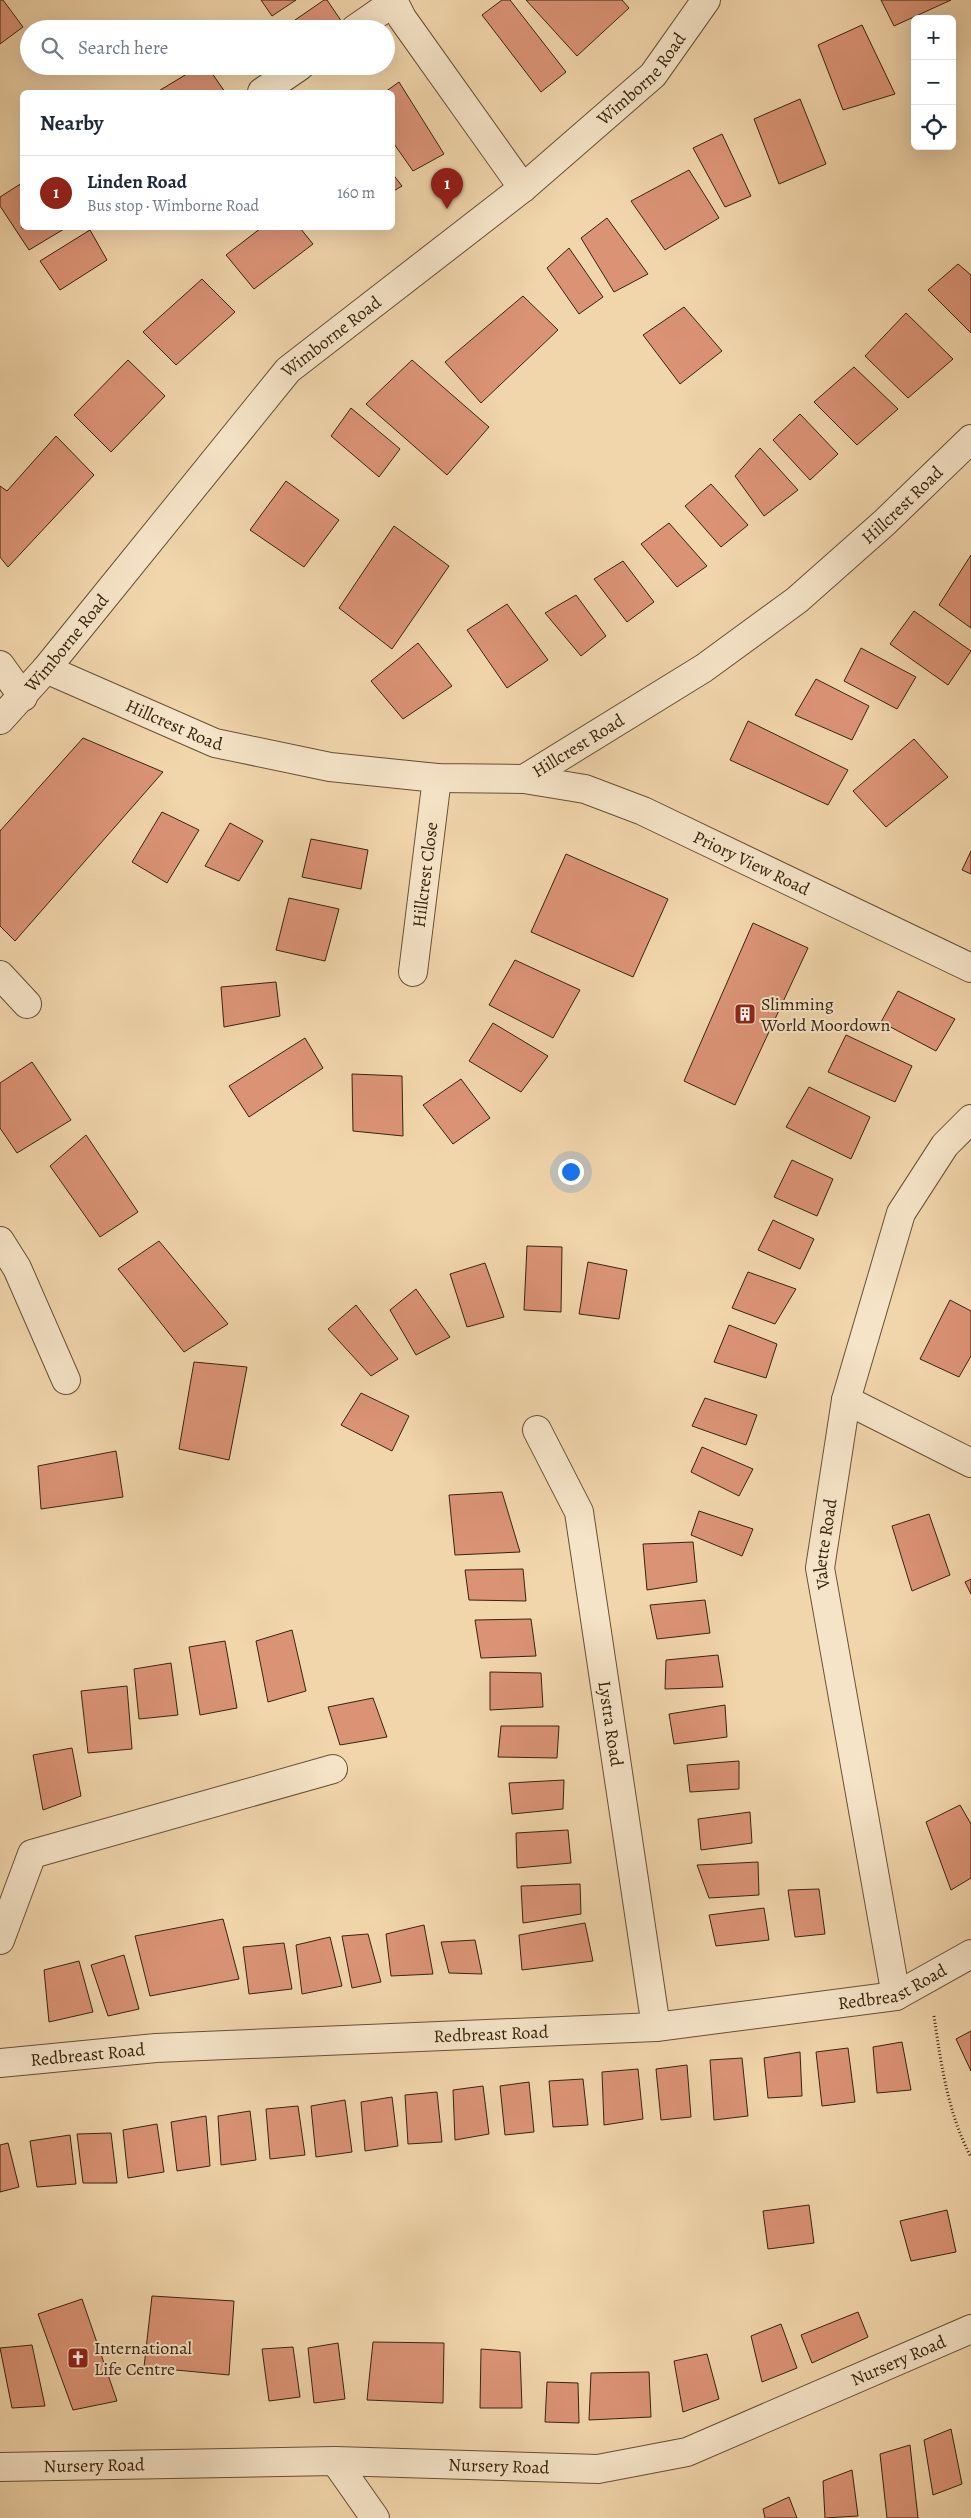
<!DOCTYPE html>
<html lang="en">
<head>
<meta charset="utf-8">
<style>
	:root { --surface:#fff; --page:#f2f2f3; --text:#1f2937; --muted:#747a83; --line:#e0e1e3; --accent:#8f2418 }
	body { margin:0; font-family:Alegreya,serif; background:var(--page); color:var(--text) }
	.controls { position:absolute; right:15px; top:15px; display:grid; overflow:hidden; border-radius:8px; box-shadow:0 5px 20px #0002 }
	.controls button { width:45px; height:45px; display:grid; place-items:center; padding:0; border:0; border-bottom:1px solid var(--line); background:var(--surface); color:var(--text); font:25px sans-serif }
	.you { position:absolute; left:570px; top:1171px; width:18px; height:18px; margin:-12px; border:4px solid #fff; border-radius:50%; background:#1a73e8; box-shadow:0 0 0 8px #1a73e833 }
	.badge { display:grid; place-items:center; width:32px; height:32px; border-radius:50%; background:var(--accent); color:#fff; font-size:16px; font-weight:700 }
	.pin { position:absolute; translate:-50% -41px; filter:drop-shadow(0 1px 2px #0008) }
	.pin::after { content:''; position:absolute; top:26px; width:18px; height:15px; background:inherit; clip-path:polygon(0 0,100% 0,50% 100%) }
	.list { margin:0; padding:0; list-style:none }
	h2 { display:flex; justify-content:space-between; align-items:center; height:65px; margin:0; padding:0 20px; font-size:21px }
	h2 small { font-size:16px; font-weight:400; color:var(--muted) }
	.list li { display:grid; grid-template-columns:32px 1fr auto; gap:15px; align-items:center; box-sizing:border-box; height:75px; padding:0 20px; border-top:1px solid var(--line) }
	.list b { display:block; font-size:19px; white-space:nowrap }
	.list p { margin:0; font-size:16px; white-space:nowrap; color:var(--muted) }
	.list em { font-size:16px; font-style:normal; color:var(--muted) }
	.icon { flex:none; width:28px; height:28px; fill:none; stroke:currentColor; stroke-width:2; stroke-linecap:round; stroke-linejoin:round }
	.map { position:relative; flex:none; width:971px; height:2518px; overflow:hidden }
	.search { position:absolute; background:var(--surface); box-shadow:0 5px 20px #0002; left:20px; top:20px; width:375px; height:55px; display:flex; align-items:center; gap:12px; box-sizing:border-box; padding:0 18px; border-radius:28px; color:var(--muted); font-size:19px }
	.panel { position:absolute; background:var(--surface); box-shadow:0 5px 20px #0002; left:20px; top:90px; width:375px; height:140px; border-radius:8px }
	.map>svg:first-child { display:block }
	.building { fill:#db9376; stroke:#37240d }
	.lines { fill:none; stroke-linecap:round; stroke-linejoin:round }
	.minor-casing { stroke:#665034; stroke-width:30 }
	.path { stroke:#37240d; stroke-width:3; stroke-dasharray:1 2.5; stroke-linecap:butt }
	.minor { stroke:#f6e4c8; stroke-width:28 }
	.labels { text-anchor:middle; dominant-baseline:central; stroke-width:4; stroke-linejoin:round; paint-order:stroke }
	.street-label { font-size:18px; fill:#37240d; stroke:#f6e4c8 }
	.poi-label { font-size:18px; fill:#37240d; stroke:#f6e4c8; text-anchor:start }
</style>
</head>
<body>
<div class="map">
<svg width="971" height="2518" viewBox="0 0 971 2518">
	<rect width="100%" height="100%" fill="#f1d5ab"/>
	<filter id="stains"><feTurbulence type="fractalNoise" baseFrequency=".004" numOctaves="4"/><feColorMatrix values="0 0 0 0 .2 0 0 0 0 .09 0 0 0 0 .02 0 0 0 .5 -.17"/></filter>
	<radialGradient id="worn" r=".72"><stop offset=".6" stop-color="#630" stop-opacity="0"/><stop offset="1" stop-color="#630" stop-opacity=".3"/></radialGradient>
	<g class="building">
		<path d="M0,0h3l20,27 -23,17z"/>
		<path d="M261,0h35l-24,16z"/>
		<path d="M324,0h3l17,25 -6,4h-56z"/>
		<path d="M502,0h8l56,72 -25,20 -59,-77z"/>
		<path d="M526,0h96l7,8 -52,48z"/>
		<path d="M881,0h70l-57,26z"/>
		<path d="M862,25l33,69 -52,16 -25,-65z"/>
		<path d="M200,66h7l18,26h-68z"/>
		<path d="M399,82l45,72 -31,17 -21,-30v-49h-7z"/>
		<path d="M800,99l26,65 -47,20 -25,-65z"/>
		<path d="M722,134l29,62 -26,11 -32,-59z"/>
		<path d="M689,170l30,48 -54,32 -34,-49z"/>
		<path d="M392,173l10,13 -10,6z"/>
		<path d="M22,183v45l42,1 -35,21 -29,-44v-9z"/>
		<path d="M607,218l41,56 -34,18 -33,-54z"/>
		<path d="M261,228h39l13,16 -59,45 -28,-34z"/>
		<path d="M90,230l17,30 -47,30 -20,-29z"/>
		<path d="M569,248l34,49 -24,17 -32,-46z"/>
		<path d="M958,264l13,11v58l-43,-43z"/>
		<path d="M202,279l33,33 -59,53 -33,-33z"/>
		<path d="M523,296l35,34 -77,73 -36,-41z"/>
		<path d="M684,307l38,44 -42,33 -37,-49z"/>
		<path d="M906,313l47,46 -45,39 -43,-42z"/>
		<path d="M128,360l37,36 -54,56 -37,-37z"/>
		<path d="M412,360l77,67 -42,48 -81,-71z"/>
		<path d="M854,367l44,42 -41,36 -43,-43z"/>
		<path d="M351,408l49,41 -21,28 -48,-41z"/>
		<path d="M800,414l38,40 -28,26 -37,-40z"/>
		<path d="M56,436l38,39 -86,92 -8,-10v-71l7,5z"/>
		<path d="M760,448l38,42 -34,26 -29,-40z"/>
		<path d="M286,481l53,39 -35,47 -54,-37z"/>
		<path d="M711,484l37,41 -27,22 -36,-41z"/>
		<path d="M669,523l38,43 -30,21 -36,-43z"/>
		<path d="M394,526l55,40 -57,83 -53,-41z"/>
		<path d="M971,555v73l-32,-23z"/>
		<path d="M623,561l31,41 -27,20 -33,-43z"/>
		<path d="M576,595l30,41 -25,20 -36,-43z"/>
		<path d="M507,604l41,56 -41,28 -40,-58z"/>
		<path d="M914,611l57,40 -23,34 -58,-41z"/>
		<path d="M418,643l34,43 -49,33 -32,-38z"/>
		<path d="M861,648l55,29 -19,32 -53,-28z"/>
		<path d="M816,679l53,27 -17,34 -57,-25z"/>
		<path d="M748,721l100,49 -20,35 -98,-45z"/>
		<path d="M83,738l80,34 -148,169 -15,-15v-95z"/>
		<path d="M914,739l34,38 -62,50 -33,-36z"/>
		<path d="M162,812l37,18 -32,53 -35,-21z"/>
		<path d="M230,823l33,18 -24,40 -34,-15z"/>
		<path d="M311,839l57,11 -7,39 -59,-12z"/>
		<path d="M971,851v23l-9,-4z"/>
		<path d="M566,854l102,45 -35,78 -102,-45z"/>
		<path d="M289,898l50,11 -14,52 -49,-11z"/>
		<path d="M753,923l55,25 -73,157 -51,-24z"/>
		<path d="M515,960l65,30 -27,48 -64,-33z"/>
		<path d="M276,982l4,34 -56,11 -3,-40z"/>
		<path d="M898,991l57,28 -19,32 -55,-29z"/>
		<path d="M493,1023l55,33 -27,36 -52,-31z"/>
		<path d="M846,1035l66,31 -17,36 -67,-30z"/>
		<path d="M305,1038l18,30 -74,49 -20,-31z"/>
		<path d="M32,1062l39,58 -54,33 -17,-25v-45z"/>
		<path d="M352,1074l50,2 1,60 -50,-5z"/>
		<path d="M461,1079l29,39 -37,26 -30,-39z"/>
		<path d="M809,1087l61,30 -19,42 -65,-32z"/>
		<path d="M86,1135l52,77 -38,25 -50,-71z"/>
		<path d="M792,1160l41,19 -16,37 -43,-19z"/>
		<path d="M773,1220l41,19 -14,30 -42,-19z"/>
		<path d="M159,1241l69,83 -44,28 -66,-83z"/>
		<path d="M527,1246l35,1 -1,65 -37,-2z"/>
		<path d="M588,1262l39,8 -8,49 -40,-5z"/>
		<path d="M485,1263l19,54 -37,10 -17,-53z"/>
		<path d="M748,1272l48,17 -21,35 -43,-16z"/>
		<path d="M416,1289l34,48 -34,18 -26,-45z"/>
		<path d="M950,1300l21,11v45l-12,21 -39,-18z"/>
		<path d="M356,1305l42,54 -27,17 -43,-47z"/>
		<path d="M729,1325l48,19 -11,34 -52,-16z"/>
		<path d="M194,1362l53,5 -18,93 -50,-11z"/>
		<path d="M361,1393l48,23 -17,35 -51,-26z"/>
		<path d="M705,1398l52,17 -11,30 -54,-19z"/>
		<path d="M702,1447l51,22 -14,27 -48,-24z"/>
		<path d="M116,1451l7,46 -82,12 -3,-43z"/>
		<path d="M502,1492l18,60 -65,3 -6,-60z"/>
		<path d="M699,1511l54,18 -11,27 -51,-21z"/>
		<path d="M929,1514l21,61 -38,16 -20,-65z"/>
		<path d="M693,1542l4,40 -50,8 -4,-46z"/>
		<path d="M523,1569l3,32 -57,-1 -4,-30z"/>
		<path d="M971,1579v15l-6,-12z"/>
		<path d="M705,1600l5,33 -53,6 -7,-34z"/>
		<path d="M531,1619l5,37 -55,2 -6,-38z"/>
		<path d="M292,1630l14,61 -38,11 -12,-61z"/>
		<path d="M225,1641l12,67 -37,7 -11,-68z"/>
		<path d="M718,1655l5,32 -58,2 1,-29z"/>
		<path d="M171,1663l7,52 -39,4 -5,-50z"/>
		<path d="M490,1672l51,1 2,34 -53,3z"/>
		<path d="M127,1686l5,63 -44,4 -7,-62z"/>
		<path d="M373,1698l14,39 -47,8 -12,-38z"/>
		<path d="M725,1705l2,32 -53,7 -5,-30z"/>
		<path d="M501,1726h58l-2,32 -59,-1z"/>
		<path d="M72,1748l9,48 -38,14 -10,-55z"/>
		<path d="M739,1761v28l-49,3 -3,-27z"/>
		<path d="M564,1780l-1,29 -51,5 -3,-31z"/>
		<path d="M960,1805l11,19v54l-20,12 -25,-68z"/>
		<path d="M750,1812l2,31 -51,7 -3,-31z"/>
		<path d="M568,1830l3,33 -54,5 -1,-35z"/>
		<path d="M758,1862l1,33 -50,3 -12,-33z"/>
		<path d="M580,1884l1,30 -58,9 -2,-37z"/>
		<path d="M819,1889l6,45 -30,3 -7,-47z"/>
		<path d="M764,1908l5,32 -53,6 -7,-31z"/>
		<path d="M223,1919l16,60 -89,17 -15,-60z"/>
		<path d="M585,1923l8,38 -71,9 -3,-35z"/>
		<path d="M424,1925l9,49 -42,2 -5,-42z"/>
		<path d="M368,1934l13,48 -29,6 -10,-52z"/>
		<path d="M330,1937l12,49 -40,8 -6,-49z"/>
		<path d="M475,1940l7,34 -33,-1 -8,-31z"/>
		<path d="M284,1943l8,46 -43,5 -6,-47z"/>
		<path d="M124,1955l15,54 -31,7 -17,-51z"/>
		<path d="M79,1961l14,51 -44,10 -5,-52z"/>
		<path d="M971,2031v40l-15,-32z"/>
		<path d="M902,2042l9,48 -34,3 -4,-46z"/>
		<path d="M848,2048l7,54 -33,4 -6,-54z"/>
		<path d="M800,2052l2,44 -34,2 -4,-40z"/>
		<path d="M742,2058l6,58 -34,4 -4,-60z"/>
		<path d="M687,2065l4,52 -30,3 -5,-51z"/>
		<path d="M638,2069l5,50 -39,6 -2,-53z"/>
		<path d="M583,2079l5,46 -35,2 -4,-46z"/>
		<path d="M529,2082l5,50 -29,3 -5,-49z"/>
		<path d="M483,2086l6,48 -34,6 -2,-50z"/>
		<path d="M437,2092l5,50 -34,2 -3,-49z"/>
		<path d="M392,2097l6,49 -33,5 -4,-49z"/>
		<path d="M345,2100l7,52 -36,5 -5,-51z"/>
		<path d="M298,2106l7,49 -35,4 -4,-50z"/>
		<path d="M250,2111l6,49 -35,5 -3,-49z"/>
		<path d="M206,2116l4,50 -33,5 -6,-49z"/>
		<path d="M157,2124l7,48 -36,6 -5,-48z"/>
		<path d="M111,2133l6,50h-34l-6,-49z"/>
		<path d="M70,2135l6,49 -39,3 -7,-46z"/>
		<path d="M8,2143l11,44 -19,5v-47z"/>
		<path d="M809,2205l5,38 -46,6 -5,-38z"/>
		<path d="M947,2210l9,42 -45,9 -11,-40z"/>
		<path d="M152,2296l82,5 -5,74 -85,-8z"/>
		<path d="M82,2299l35,102 -44,9 -35,-96z"/>
		<path d="M858,2312l10,25 -56,26 -11,-28z"/>
		<path d="M781,2324l16,44 -35,14 -11,-46z"/>
		<path d="M373,2342l71,1 -1,60 -76,-3z"/>
		<path d="M338,2343l7,56 -31,4 -6,-55z"/>
		<path d="M32,2345l13,61 -33,2 -12,-60z"/>
		<path d="M293,2347l7,50 -31,4 -7,-52z"/>
		<path d="M481,2349l39,3 2,56h-42z"/>
		<path d="M707,2354l12,45 -36,13 -9,-51z"/>
		<path d="M649,2372l2,45 -62,3 2,-47z"/>
		<path d="M547,2382l31,1 1,40 -34,-1z"/>
		<path d="M951,2429l11,55 -29,11 -9,-55z"/>
		<path d="M910,2445l8,73h-31l-7,-64z"/>
		<path d="M852,2470l6,46 -33,2 -2,-37z"/>
		<path d="M789,2497l8,21h-32l-2,-9z"/>
	</g>
	<g class="lines">
		<g class="minor-casing">
			<g id="minor">
				<path d="M393,0l9,18 121,170"/>
				<path d="M355,29l39,-27"/>
				<path d="M262,92l38,-26"/>
				<path d="M0,665l23,32"/>
				<path id="s1" d="M46,669l169,74 115,24 107,11 87,1 180,-111 93,-68 87,-77 87,-84"/>
				<path id="s2" d="M0,720l46,-51 242,-299 235,-182 130,-113 53,-75"/>
				<path id="s3" d="M524,779l61,10 58,22 328,157"/>
				<path id="s4" d="M413,972l24,-194"/>
				<path d="M0,975l27,29"/>
				<path d="M0,1241l17,27 49,112"/>
				<path d="M846,1400l125,63"/>
				<path id="s5" d="M537,1430l42,82 77,515"/>
				<path d="M0,1940l32,-86 301,-85"/>
				<path id="s6" d="M896,1996l-76,-428 26,-168 55,-187 44,-68 26,-26"/>
				<path id="s7" d="M0,2063l156,-15 500,-21 240,-31 75,-42"/>
				<path d="M335,2461l40,57"/>
				<path id="s8" d="M0,2467l335,-6 263,8 89,-17 284,-123"/>
			</g>
		</g>
		<path class="path" d="M934,2016c7,48 14,98 37,141"/>
		<use href="#minor" class="minor"/>
	</g>
	<defs>
		<g id="building-square" transform="scale(1.125)"><rect x="-9" y="-9" width="18" height="18" rx="4" fill="#8f2418" stroke="#f6e4c8"/><path d="M-4-6H4V6H1V3H-1V6H-4ZM-2.5-4.3h1.7v1.8h-1.7ZM.8-4.3h1.7v1.8H.8ZM-2.5-1h1.7V.8h-1.7ZM.8-1h1.7V.8H.8Z" fill="#fff"/></g>
		<g id="church-square" transform="scale(1.125)"><rect x="-9" y="-9" width="18" height="18" rx="4" fill="#8f2418" stroke="#f6e4c8"/><path d="M-1.2-6h2.4v3.5h3.3v2.4h-3.3V6h-2.4V-.1h-3.3v-2.4h3.3Z" fill="#fff"/></g>
	</defs>
	<g fill-rule="evenodd">
		<use href="#building-square" x="745" y="1014"/>
		<use href="#church-square" x="78" y="2358"/>
	</g>
	<g class="labels">
		<g class="street-label">
			<text stroke="none"><textPath href="#s2" startOffset="912">Wimborne Road</textPath></text>
			<text stroke="none"><textPath href="#s2" startOffset="508">Wimborne Road</textPath></text>
			<text stroke="none"><textPath href="#s1" startOffset="965">Hillcrest Road</textPath></text>
			<text stroke="none"><textPath href="#s2" startOffset="102">Wimborne Road</textPath></text>
			<text stroke="none"><textPath href="#s1" startOffset="140">Hillcrest Road</textPath></text>
			<text stroke="none"><textPath href="#s1" startOffset="560">Hillcrest Road</textPath></text>
			<text stroke="none"><textPath href="#s3" startOffset="244">Priory View Road</textPath></text>
			<text stroke="none"><textPath href="#s4" startOffset="98">Hillcrest Close</textPath></text>
			<text stroke="none"><textPath href="#s6" startOffset="459">Valette Road</textPath></text>
			<text stroke="none"><textPath href="#s5" startOffset="306">Lystra Road</textPath></text>
			<text stroke="none"><textPath href="#s7" startOffset="898">Redbreast Road</textPath></text>
			<text stroke="none"><textPath href="#s7" startOffset="492">Redbreast Road</textPath></text>
			<text stroke="none"><textPath href="#s7" startOffset="88">Redbreast Road</textPath></text>
			<text stroke="none"><textPath href="#s8" startOffset="919">Nursery Road</textPath></text>
			<text stroke="none"><textPath href="#s8" startOffset="94">Nursery Road</textPath></text>
			<text stroke="none"><textPath href="#s8" startOffset="499">Nursery Road</textPath></text>
		</g>
		<g class="poi-label">
			<text x="761" y="1004">Slimming<tspan x="761" dy="21">World Moordown</tspan></text>
			<text x="94" y="2348">International<tspan x="94" dy="21">Life Centre</tspan></text>
		</g>
	</g>
	<rect width="100%" height="100%" filter="url(#stains)"/>
	<rect width="100%" height="100%" fill="url(#worn)"/>
</svg>
<div class="controls">
<button>+</button>
<button>−</button>
<button><svg class="icon" aria-label="locate" viewBox="0 0 24 24"><circle cx="12" cy="12" r="6"/><path d="M12 2v4M12 18v4M2 12h4M18 12h4"/></svg></button>
</div>
<div class="you"></div>
<div class="pin badge" style="left:447px;top:209px">1</div>
<div class="search"><svg class="icon" aria-label="search" viewBox="0 0 24 24"><circle cx="10" cy="10" r="6"/><path d="M15 15l6 6"/></svg>Search here</div>
<section class="panel">
<h2>Nearby<small></small></h2>
<ul class="list">
<li><span class="badge">1</span><div><b>Linden Road</b><p>Bus stop · Wimborne Road</p></div><em>160 m</em></li>
</ul>
</section>
</div>
</body>
</html>
